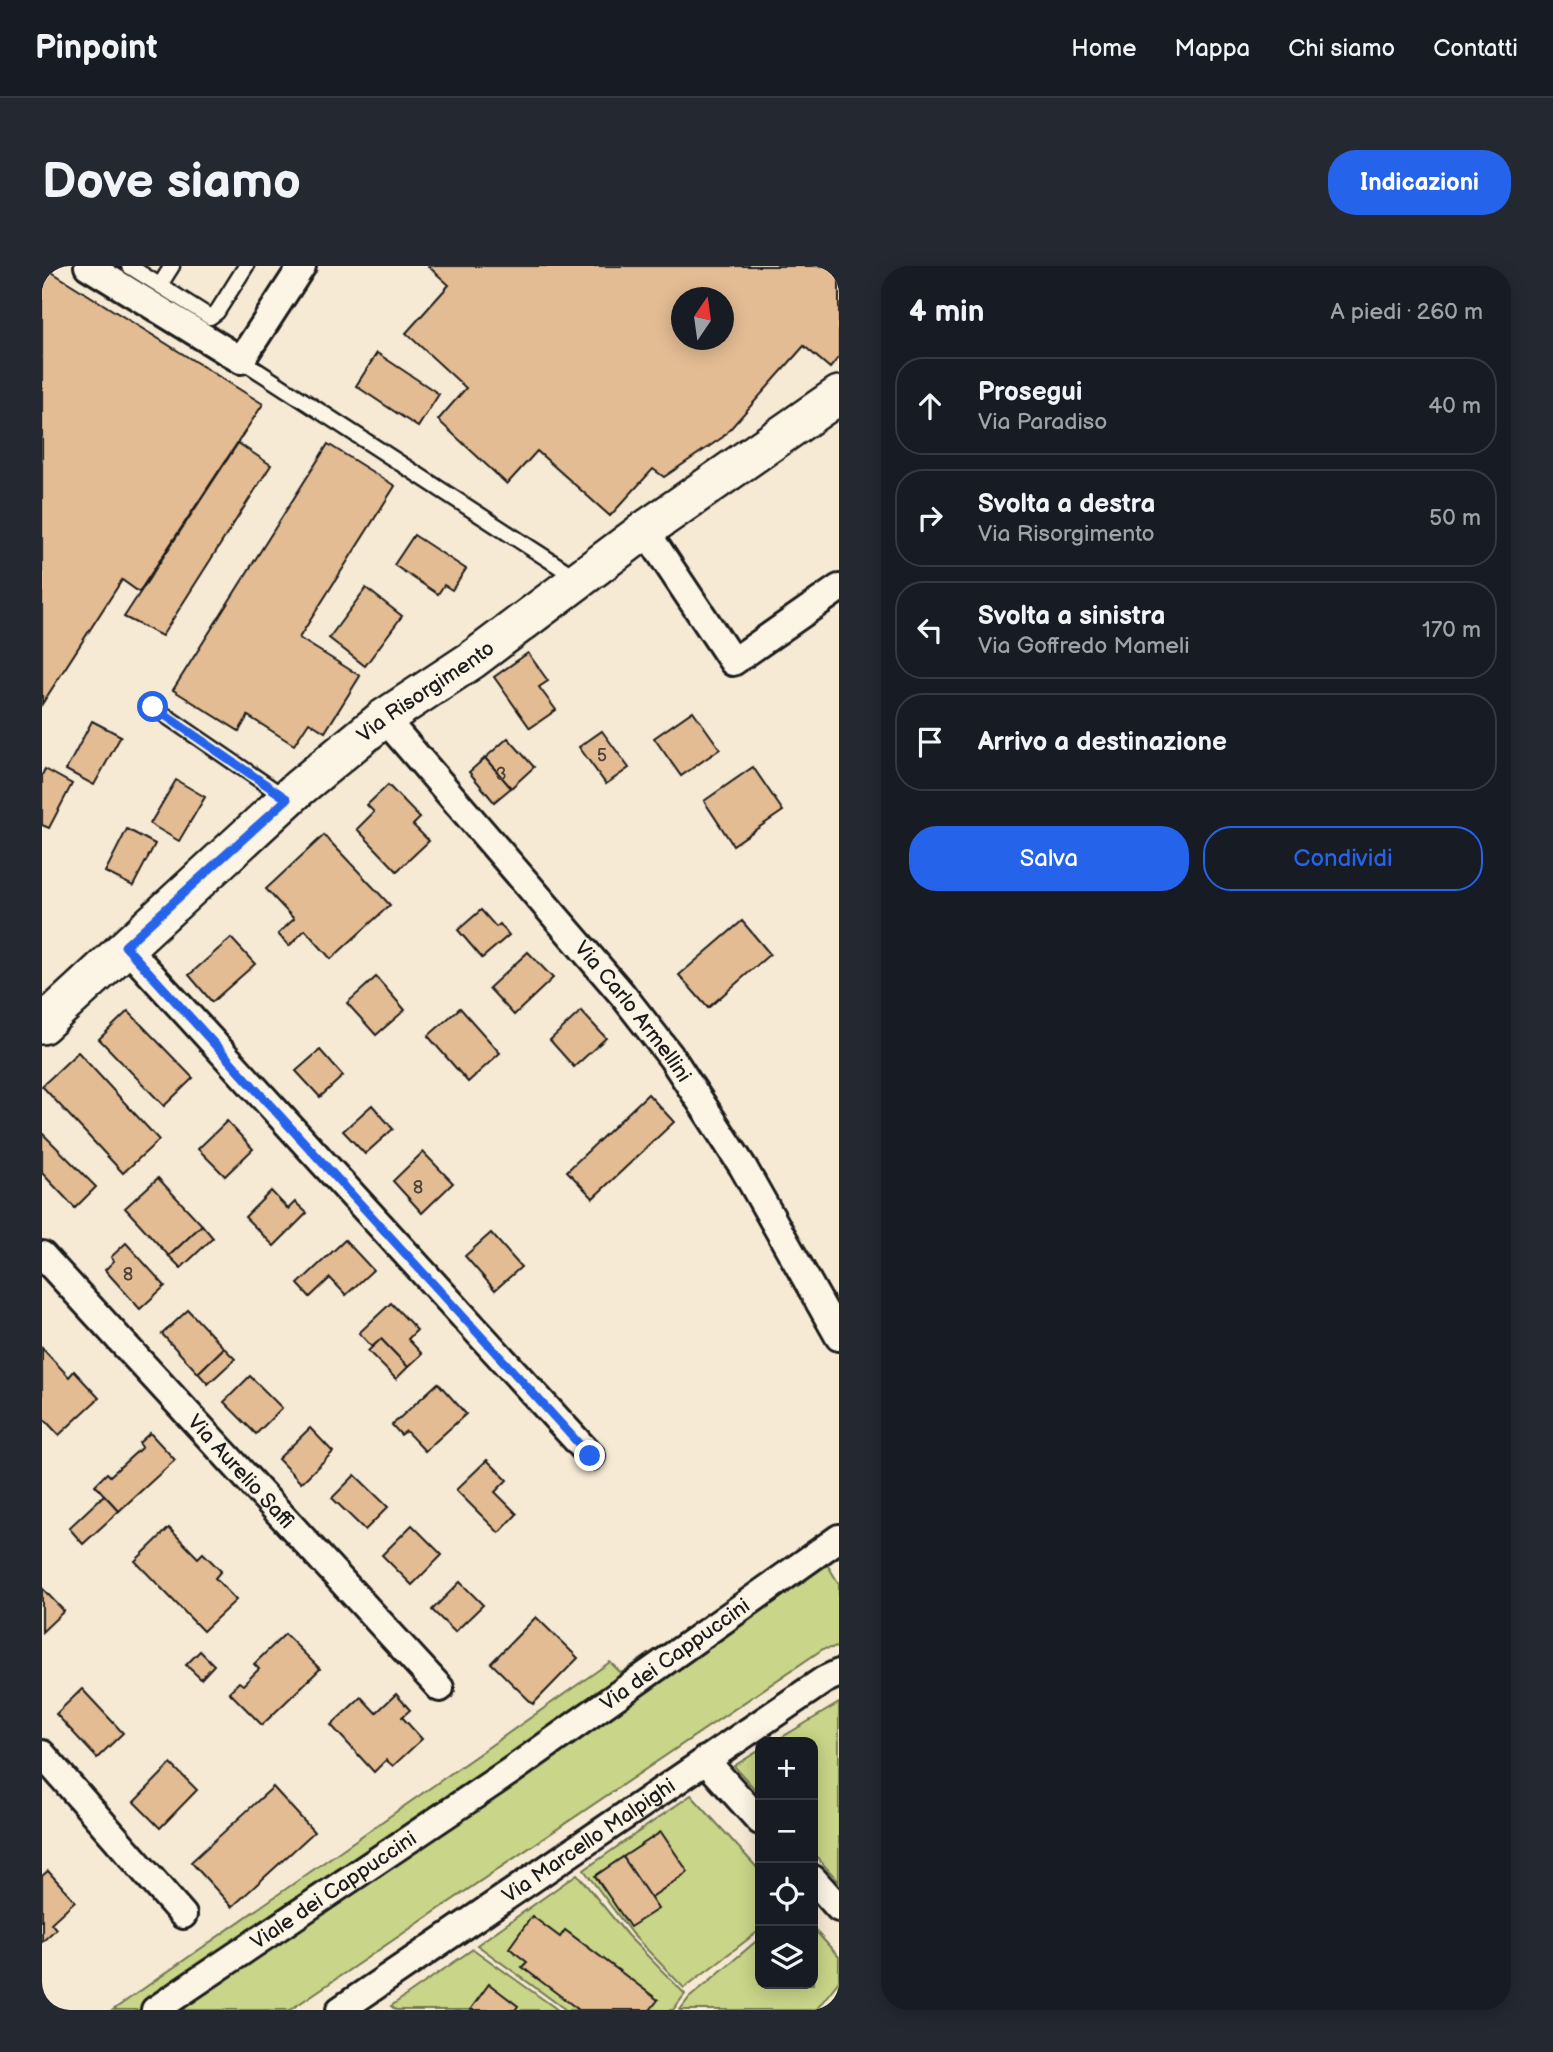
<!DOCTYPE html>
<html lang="it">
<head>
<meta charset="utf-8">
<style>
	:root { --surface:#171b24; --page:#242831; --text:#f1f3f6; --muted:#9ea1a6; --line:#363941; --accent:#2563eb }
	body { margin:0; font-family:"Balsamiq Sans",sans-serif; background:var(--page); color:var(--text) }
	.controls { position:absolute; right:21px; bottom:21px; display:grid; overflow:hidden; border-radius:14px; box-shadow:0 4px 18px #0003 }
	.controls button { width:63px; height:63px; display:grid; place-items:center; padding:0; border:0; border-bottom:2px solid var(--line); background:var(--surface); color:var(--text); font:35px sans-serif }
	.compass { position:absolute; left:629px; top:21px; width:63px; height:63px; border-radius:50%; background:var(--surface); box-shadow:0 4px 18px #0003; rotate:13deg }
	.stop { position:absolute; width:21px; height:21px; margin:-16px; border:5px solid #2563eb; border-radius:50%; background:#fff }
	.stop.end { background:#2563eb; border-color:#fff; box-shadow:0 2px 7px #0008 }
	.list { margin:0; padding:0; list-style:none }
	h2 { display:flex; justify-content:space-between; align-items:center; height:91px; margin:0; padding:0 28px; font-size:30px }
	h2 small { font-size:23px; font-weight:400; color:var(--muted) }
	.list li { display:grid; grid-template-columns:46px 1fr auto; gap:21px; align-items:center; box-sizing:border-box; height:98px; margin:0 14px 14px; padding:0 14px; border:2px solid var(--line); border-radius:28px }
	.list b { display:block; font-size:26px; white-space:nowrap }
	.list p { margin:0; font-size:23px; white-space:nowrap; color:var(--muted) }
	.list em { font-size:23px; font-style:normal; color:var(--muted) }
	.actions { display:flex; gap:14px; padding:21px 28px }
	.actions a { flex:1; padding:16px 0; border:2px solid var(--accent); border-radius:28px; text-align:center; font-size:24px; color:var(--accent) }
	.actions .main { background:var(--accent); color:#fff }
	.icon { flex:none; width:38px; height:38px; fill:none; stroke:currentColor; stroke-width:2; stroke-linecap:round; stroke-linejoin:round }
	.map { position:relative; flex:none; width:797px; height:1744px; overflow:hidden; border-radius:28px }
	header { display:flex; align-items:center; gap:42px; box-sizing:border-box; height:98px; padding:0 35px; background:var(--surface); border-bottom:2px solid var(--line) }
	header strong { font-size:33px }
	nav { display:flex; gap:38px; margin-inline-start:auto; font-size:24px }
	.intro { display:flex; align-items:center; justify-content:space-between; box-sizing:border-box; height:168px; padding:0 42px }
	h1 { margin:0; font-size:49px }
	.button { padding:18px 32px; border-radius:28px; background:var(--accent); color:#fff; font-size:24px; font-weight:700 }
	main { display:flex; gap:42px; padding:0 42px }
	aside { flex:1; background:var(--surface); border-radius:28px; box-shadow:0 4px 18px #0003 }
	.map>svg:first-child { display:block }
	.green { fill:#c9d588; stroke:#727852; stroke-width:2 }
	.building { fill:#e3bc93; stroke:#1c1c1c; stroke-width:2; fill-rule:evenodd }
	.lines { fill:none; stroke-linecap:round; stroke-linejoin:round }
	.lane-casing { stroke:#1c1c1c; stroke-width:19 }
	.street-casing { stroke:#1c1c1c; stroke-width:32 }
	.secondary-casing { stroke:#1c1c1c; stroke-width:42 }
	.lane { stroke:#fcf5e5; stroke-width:14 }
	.street { stroke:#fcf5e5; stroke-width:26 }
	.secondary { stroke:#fcf5e5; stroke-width:37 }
	.route { stroke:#2563eb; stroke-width:9 }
	.labels { text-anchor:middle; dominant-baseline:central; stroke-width:5; stroke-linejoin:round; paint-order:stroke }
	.number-label { font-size:18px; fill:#4e443a }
	.street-label { font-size:21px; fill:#1c1c1c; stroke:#fcf5e5 }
</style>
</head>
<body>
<header>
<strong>Pinpoint</strong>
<nav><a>Home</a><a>Mappa</a><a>Chi siamo</a><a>Contatti</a></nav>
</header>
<div class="intro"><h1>Dove siamo</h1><a class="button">Indicazioni</a></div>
<main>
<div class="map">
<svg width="797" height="1744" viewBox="0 0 797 1744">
	<rect width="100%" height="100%" fill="#f7ead5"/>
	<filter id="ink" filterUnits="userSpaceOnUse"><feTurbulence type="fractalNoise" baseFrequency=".0143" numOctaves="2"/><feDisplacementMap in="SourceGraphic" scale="14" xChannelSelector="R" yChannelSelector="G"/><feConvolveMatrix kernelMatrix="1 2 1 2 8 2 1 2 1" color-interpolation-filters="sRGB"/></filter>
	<g filter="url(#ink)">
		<g class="green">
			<path d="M771,1275l26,43v63l-16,2 -533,361h-177l497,-348 11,11z"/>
			<path d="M797,1437v179l-26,-29v-111h-39z"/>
			<path d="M718,1484v45l-26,-29z"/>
			<path d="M649,1529l69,76v59l-76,58 -52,-54 -48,-64z"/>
			<path d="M535,1608l51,62 57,58 -12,16h-107l-89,-65z"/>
			<path d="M771,1662l26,29v24l-23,29h-136l9,-12 71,-60v46h53z"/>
			<path d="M431,1683l85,61h-162l-5,-4z"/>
		</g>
		<g class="building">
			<path d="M0,0l221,138 -124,188 -17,-12 -80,124z"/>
			<path d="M386,0h411v91l-9,11 -26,-22 -81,91 -59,40 -11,-8 -43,47 -73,-65 -30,33 -69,-64 28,-32 -60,-55 43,-48zM640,32h42v42h-42z"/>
			<path d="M335,87l62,41 -21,33 -62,-41z"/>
			<path d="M196,177l33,22 -109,171 -38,-19z"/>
			<path d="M286,178l67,42 -96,152 61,38 -35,56 -16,-10 -15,23 -46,-29 -9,15 -66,-41z"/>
			<path d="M372,269l52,34 -14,21 -8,-5 -6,9 -44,-29z"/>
			<path d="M324,322l36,28 -37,50 -36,-28z"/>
			<path d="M486,387l20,28 -9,6 17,23 -26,18 -36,-51z"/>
			<path d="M651,445l27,38 -39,27 -27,-38z"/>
			<path d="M50,455l29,15 -27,49 -28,-15z"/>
			<path d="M560,465l27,37 -23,16 -27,-37z"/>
			<path d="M466,472l26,29 -23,21 -26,-30z"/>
			<path d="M443,492l26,30 -17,14 -25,-30z"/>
			<path d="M711,501l30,44 -50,34 -29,-44z"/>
			<path d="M3,503l27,15 -23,44 -7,-3v-50z"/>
			<path d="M134,514l29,17 -26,44 -29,-17z"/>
			<path d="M346,519l32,33 -7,7 16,16 -32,30 -40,-42 17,-17 -7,-7z"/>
			<path d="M85,563l28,15 -22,42 -28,-14z"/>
			<path d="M282,569l66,70 -59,54 -26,-29 -16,16 -11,-12 16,-15 -28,-30z"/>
			<path d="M439,644l15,17 4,-3 9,11 -27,23 -24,-28z"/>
			<path d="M700,655l28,33 -62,54 -29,-33z"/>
			<path d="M189,672l24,26 -43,38 -23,-27z"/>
			<path d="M486,686l25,26 -39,37 -25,-27z"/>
			<path d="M334,711l29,33 -29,25 -29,-32z"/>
			<path d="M418,742l40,45 -32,29 -40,-46z"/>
			<path d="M86,745l65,67 -29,28 -65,-67z"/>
			<path d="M539,745l25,27 -32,29 -24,-27z"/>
			<path d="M278,784l23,26 -23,21 -24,-26z"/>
			<path d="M36,786l81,88 -36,33 -81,-87z"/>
			<path d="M606,828l26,28 -81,76 -26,-27z"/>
			<path d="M330,839l21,24 -28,25 -22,-23z"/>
			<path d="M185,855l26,28 -28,27 -27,-27z"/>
			<path d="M0,867l54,54 -21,21 -33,-35z"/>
			<path d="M381,886l30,31 -31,30 -29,-32z"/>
			<path d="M116,912l44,47 -33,31 -44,-48z"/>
			<path d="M229,925l17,18 7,-7 12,11 -33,33 -29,-29z"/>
			<path d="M160,959l11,13 -32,30 -12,-12z"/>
			<path d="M449,967l30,34 -26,23 -30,-34z"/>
			<path d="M303,974l28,30 -27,25 -16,-17 -20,19 -12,-13z"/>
			<path d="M84,977l39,43 -25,23 -35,-39 9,-9 -3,-4z"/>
			<path d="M349,1037l26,27 -9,9 14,15 -14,13 -27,-28 -9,8 -13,-14z"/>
			<path d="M146,1044l36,38 -26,25 -36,-39z"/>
			<path d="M339,1073l27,28 -12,12 -28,-28z"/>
			<path d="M0,1082l27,29 5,-6 25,27 -40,37 -17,-18z"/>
			<path d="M182,1082l11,11 -27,25 -10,-11z"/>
			<path d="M208,1110l32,32 -26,26 -32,-32z"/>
			<path d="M396,1117l28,31 -41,37 -19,-20 -5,4 -9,-10z"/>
			<path d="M268,1162l23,24 -32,31 -23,-24z"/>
			<path d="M108,1167l25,27 -56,51 -24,-26 12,-12 3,3 32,-29 -3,-4z"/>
			<path d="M445,1194l20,20 -12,12 22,22 -18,19 -43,-43z"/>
			<path d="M313,1209l33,32 -23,23 -33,-32z"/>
			<path d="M62,1229l15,16 -36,33 -14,-16z"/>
			<path d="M370,1259l30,30 -30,30 -30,-30z"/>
			<path d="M127,1262l29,30 5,-5 18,18 -6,7 21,22 -33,31 -68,-70z"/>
			<path d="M418,1316l23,23 -28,27 -23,-22z"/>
			<path d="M0,1322l22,23 -22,21z"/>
			<path d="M494,1351l42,41 -45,46 -42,-41z"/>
			<path d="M243,1368l35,35 -58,56 -33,-33 10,-10 4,3 16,-16 -5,-5z"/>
			<path d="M158,1385l14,14 -13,14 -15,-14z"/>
			<path d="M40,1423l41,44 -26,25 -41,-44z"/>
			<path d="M354,1428l14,16 -8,7 20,22 -29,27 -7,-6 -12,12 -43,-47 30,-28 15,16z"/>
			<path d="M129,1498l26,26 -37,38 -26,-26z"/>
			<path d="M231,1521l41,45 -82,75 -41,-45z"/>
			<path d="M619,1566l27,40 -38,26 -27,-41z"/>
			<path d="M581,1591l35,52 -28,18 -35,-51z"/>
			<path d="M6,1605l27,30 -24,22 5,6 -14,13v-66z"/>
			<path d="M490,1650l28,21 5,-7 93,70 -8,10h-71l-57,-43 5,-5 -18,-14z"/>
			<path d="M447,1718l29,22 -3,4h-45z"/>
		</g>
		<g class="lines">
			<g class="lane-casing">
				<g id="lane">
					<path d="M87,0l81,51 7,-5 29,-46"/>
					<path d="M118,19l12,-19"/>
					<path d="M199,94l336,218"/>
					<path d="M111,441l133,91"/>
				</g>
			</g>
			<g class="street-casing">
				<g id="street">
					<path d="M46,0l153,94 61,-94"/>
					<path d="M603,264l88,132 106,-74"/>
					<path id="s1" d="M342,452l238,276 50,64 71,109 96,170"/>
					<path d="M83,680l466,510"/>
					<path id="s2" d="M0,989l398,433"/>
					<path d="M0,1488l141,161"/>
					<path d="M663,1494l55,61"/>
					<path d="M771,1613l26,29"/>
					<path id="s3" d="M113,1744l357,-240 327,-232"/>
					<path id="s4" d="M298,1744l484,-330 15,-7"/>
				</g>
			</g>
			<g class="secondary-casing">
				<g id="secondary">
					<path id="s5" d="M0,759l257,-237 85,-70 88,-58 173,-130 194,-135"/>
				</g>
			</g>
			<use href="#lane" class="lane"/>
			<use href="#street" class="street"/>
			<use href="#secondary" class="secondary"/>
		</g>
	</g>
	<g class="lines" filter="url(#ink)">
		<path class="route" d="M111,441l134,92 -162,147 465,510"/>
	</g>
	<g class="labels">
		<g class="number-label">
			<text x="560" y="489">5</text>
			<text x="459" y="508">3</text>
			<text x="376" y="921">8</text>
			<text x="86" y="1008">8</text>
		</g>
		<g class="street-label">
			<text stroke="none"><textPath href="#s5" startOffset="509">Via Risorgimento</textPath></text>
			<text stroke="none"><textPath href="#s1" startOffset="385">Via Carlo Armellini</textPath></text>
			<text stroke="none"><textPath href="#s2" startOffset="294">Via Aurelio Saffi</textPath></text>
			<text stroke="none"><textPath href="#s3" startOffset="630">Via dei Cappuccini</textPath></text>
			<text stroke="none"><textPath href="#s4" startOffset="301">Via Marcello Malpighi</textPath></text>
			<text stroke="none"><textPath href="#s3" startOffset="215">Viale dei Cappuccini</textPath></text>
		</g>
	</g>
</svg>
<div class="controls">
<button>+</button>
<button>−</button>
<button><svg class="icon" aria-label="locate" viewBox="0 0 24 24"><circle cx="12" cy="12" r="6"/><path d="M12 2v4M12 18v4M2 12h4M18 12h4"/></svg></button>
<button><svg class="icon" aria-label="layers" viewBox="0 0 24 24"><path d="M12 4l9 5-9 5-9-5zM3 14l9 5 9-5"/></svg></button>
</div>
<svg class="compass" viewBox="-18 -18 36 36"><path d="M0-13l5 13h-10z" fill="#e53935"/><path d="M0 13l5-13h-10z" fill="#9ea1a6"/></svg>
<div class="stop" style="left:111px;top:441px"></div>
<div class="stop end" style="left:548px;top:1190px"></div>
</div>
<aside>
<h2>4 min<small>A piedi · 260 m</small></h2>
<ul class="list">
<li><svg class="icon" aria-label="ahead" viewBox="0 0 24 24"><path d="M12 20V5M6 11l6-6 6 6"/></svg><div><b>Prosegui</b><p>Via Paradiso</p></div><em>40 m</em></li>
<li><svg class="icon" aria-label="right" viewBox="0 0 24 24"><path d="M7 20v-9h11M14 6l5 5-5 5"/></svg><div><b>Svolta a destra</b><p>Via Risorgimento</p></div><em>50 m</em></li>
<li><svg class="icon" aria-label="left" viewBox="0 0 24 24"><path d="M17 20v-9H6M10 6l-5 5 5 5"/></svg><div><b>Svolta a sinistra</b><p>Via Goffredo Mameli</p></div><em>170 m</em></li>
<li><svg class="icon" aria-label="arrive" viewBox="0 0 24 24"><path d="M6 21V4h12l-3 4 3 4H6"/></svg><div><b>Arrivo a destinazione</b></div></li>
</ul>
<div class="actions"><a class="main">Salva</a><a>Condividi</a></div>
</aside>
</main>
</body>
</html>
